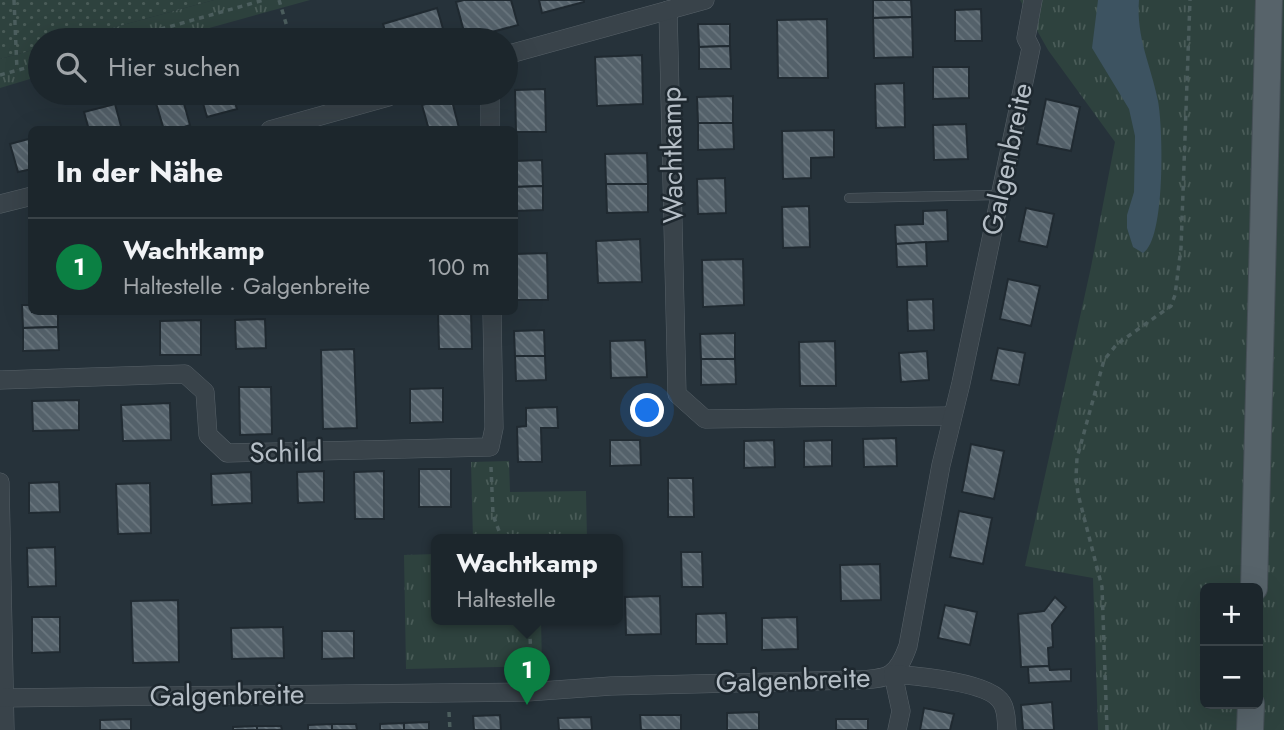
<!DOCTYPE html>
<html lang="de">
<head>
<meta charset="utf-8">
<style>
	:root { --surface:#1c262c; --page:#293238; --text:#f1f3f6; --muted:#a0a5a9; --line:#3a4348; --accent:#0b8043 }
	body { margin:0; font-family:Jost,sans-serif; background:var(--page); color:var(--text) }
	.controls { position:absolute; right:21px; bottom:21px; display:grid; overflow:hidden; border-radius:10px; box-shadow:0 7px 28px #0002 }
	.controls button { width:63px; height:63px; display:grid; place-items:center; padding:0; border:0; border-bottom:2px solid var(--line); background:var(--surface); color:var(--text); font:35px sans-serif }
	.you { position:absolute; left:648px; top:411px; width:24px; height:24px; margin:-18px; border:5px solid #fff; border-radius:50%; background:#1a73e8; box-shadow:0 0 0 10px #1a73e833 }
	.badge { display:grid; place-items:center; width:46px; height:46px; border-radius:50%; background:var(--accent); color:#fff; font-size:23px; font-weight:700 }
	.pin { position:absolute; translate:-50% -58px; filter:drop-shadow(0 2px 4px #0008) }
	.pin::after { content:''; position:absolute; top:37px; width:24px; height:21px; background:inherit; clip-path:polygon(0 0,100% 0,50% 100%) }
	.popup { position:absolute; left:431px; top:534px; width:192px; height:91px; box-sizing:border-box; display:grid; place-content:center; border-radius:10px; background:var(--surface); filter:drop-shadow(0 2px 5px #0005); font-size:23px; white-space:nowrap; color:var(--muted) }
	.popup b { font-size:26px; color:var(--text) }
	.popup::after { content:''; position:absolute; left:50%; top:100%; margin-left:-14px; border:14px solid transparent; border-top-color:var(--surface) }
	.list { margin:0; padding:0; list-style:none }
	h2 { display:flex; justify-content:space-between; align-items:center; height:91px; margin:0; padding:0 28px; font-size:30px }
	h2 small { font-size:23px; font-weight:400; color:var(--muted) }
	.list li { display:grid; grid-template-columns:46px 1fr auto; gap:21px; align-items:center; box-sizing:border-box; height:98px; padding:0 28px; border-top:2px solid var(--line) }
	.list b { display:block; font-size:26px; white-space:nowrap }
	.list p { margin:0; font-size:23px; white-space:nowrap; color:var(--muted) }
	.list em { font-size:23px; font-style:normal; color:var(--muted) }
	.icon { flex:none; width:38px; height:38px; fill:none; stroke:currentColor; stroke-width:2; stroke-linecap:round; stroke-linejoin:round }
	.map { position:relative; flex:none; width:1284px; height:730px; overflow:hidden }
	.search { position:absolute; background:var(--surface); box-shadow:0 7px 28px #0002; left:28px; top:28px; width:490px; height:77px; display:flex; align-items:center; gap:18px; box-sizing:border-box; padding:0 24px; border-radius:38px; color:var(--muted); font-size:26px }
	.panel { position:absolute; background:var(--surface); box-shadow:0 7px 28px #0002; left:28px; top:126px; width:490px; height:189px; border-radius:10px }
	.map>svg:first-child { display:block }
	.grass { fill:url(#grass-tufts); fill-rule:evenodd }
	.garden { fill:url(#garden-dots) }
	.water { fill:#3d5361 }
	.building { fill:url(#building-back-hatch); stroke:#202a31; stroke-width:2 }
	.lines { fill:none; stroke-linecap:round; stroke-linejoin:round }
	.service-casing { stroke:#576168; stroke-width:10 }
	.minor-casing { stroke:#576168; stroke-width:19 }
	.primary-casing { stroke:#454f56; stroke-width:28 }
	.path { stroke:#4c5e5e; stroke-width:3.5; stroke-dasharray:5 5; stroke-linecap:butt }
	.service { stroke:#39434a; stroke-width:9 }
	.minor { stroke:#39434a; stroke-width:18 }
	.primary { stroke:#57636a; stroke-width:26 }
	.labels { text-anchor:middle; dominant-baseline:central; stroke-width:5; stroke-linejoin:round; paint-order:stroke }
	.street-label { font-size:28px; fill:#b5bec6; stroke:#1e282f }
</style>
</head>
<body>
<div class="map">
<svg width="1284" height="730" viewBox="0 0 1284 730">
	<defs>
		<pattern id="grass-tufts" width="24" height="20" patternUnits="userSpaceOnUse" patternTransform="scale(1.75)"><rect width="24" height="20" fill="#2e423e"/><path d="M3 7l-1-3M5 7V3M7 7l1-3M15 17l-1-3M17 17v-4M19 17l1-3" fill="none" stroke="#4a5c58"/></pattern>
		<pattern id="garden-dots" width="8" height="8" patternUnits="userSpaceOnUse" patternTransform="scale(1.75)"><rect width="8" height="8" fill="#2e423e"/><path d="M2 2h.1M6 6h.1" fill="none" stroke="#4a5c58" stroke-width="1.8" stroke-linecap="round"/></pattern>
		<pattern id="building-back-hatch" width="6" height="6" patternUnits="userSpaceOnUse" patternTransform="scale(1.75)"><rect width="6" height="6" fill="#54616a"/><path d="M-1 5l2 2M0 0l6 6M5-1l2 2" fill="none" stroke="#6a767e"/></pattern>
	</defs>
	<rect width="100%" height="100%" fill="#26323a"/>
	<g class="grass">
		<path d="M214,0h96l-144,40h-98z"/>
		<path d="M1020,0h264v730h-186l-5,-152 -68,-12 66,-299 24,-125 -67,-92zM1205,588h53v116h-53z"/>
		<path d="M40,48v28l-40,12v-29z"/>
		<path d="M509,461l1,31 76,-1 1,48h-114l-2,-77z"/>
		<path d="M436,554v65h105l1,47 -136,3 -2,-114z"/>
	</g>
	<path class="garden" d="M0,0h214l-146,40h-28v8l-40,11z"/>
	<path class="water" d="M1098,0h41c-3,38 12,65 19,101 5,25 8,139 -15,152l-10,-6 -6,-19v-13l7,-23 1,-56 -6,-27 -37,-61z"/>
	<g class="building">
		<path d="M464,0h47l7,25 -52,14 -10,-37z"/>
		<path d="M539,0h45v2l-42,11z"/>
		<path d="M873,0h38l1,17 -39,1z"/>
		<path d="M437,8l9,31 -58,1 -5,-16z"/>
		<path d="M981,9l1,32h-27v-31z"/>
		<path d="M912,17l1,40 -39,1 -1,-40z"/>
		<path d="M827,19l1,59h-50l-1,-58z"/>
		<path d="M698,24h32v22l-31,1z"/>
		<path d="M730,46l1,23h-32v-22z"/>
		<path d="M642,55l1,49 -46,2 -2,-49z"/>
		<path d="M933,67h36v31l-36,1z"/>
		<path d="M904,83l1,44 -29,1 -1,-44z"/>
		<path d="M545,89l1,43h-30l-1,-42z"/>
		<path d="M153,93h28l9,32 -14,5h-12z"/>
		<path d="M200,93h32l5,16 -30,8z"/>
		<path d="M733,96v27h-35l-1,-26z"/>
		<path d="M451,97l8,31 -30,2 -7,-25z"/>
		<path d="M1046,99l34,8 -9,44 -34,-7z"/>
		<path d="M115,104l7,26h-33l-5,-18z"/>
		<path d="M698,123h35l1,26 -36,1z"/>
		<path d="M966,124l2,35 -34,1 -1,-35z"/>
		<path d="M834,130v27l-23,1v20l-28,1 -1,-48z"/>
		<path d="M32,138v31l-14,3 -8,-28z"/>
		<path d="M647,153l1,31h-42l-1,-30z"/>
		<path d="M542,160l1,26 -29,1v-26z"/>
		<path d="M725,178l1,35 -28,1 -1,-35z"/>
		<path d="M606,184h42v28l-41,1z"/>
		<path d="M543,186v24l-29,1v-24z"/>
		<path d="M809,206l1,41 -27,1 -1,-41z"/>
		<path d="M1026,208l28,6 -7,33 -28,-6z"/>
		<path d="M947,210l1,31 -52,3 -1,-19 28,-1v-13z"/>
		<path d="M640,239l2,43 -44,1 -2,-42z"/>
		<path d="M926,242l1,24 -30,1 -1,-23z"/>
		<path d="M547,253l1,47h-34v-46z"/>
		<path d="M743,259l1,46 -41,2 -1,-47z"/>
		<path d="M1008,279l32,7 -9,40 -31,-7z"/>
		<path d="M933,299l1,31 -26,1 -1,-31z"/>
		<path d="M22,305h10v7h26v15l-35,1z"/>
		<path d="M438,312h33l1,37h-33z"/>
		<path d="M265,319l1,29 -30,1 -1,-29z"/>
		<path d="M201,320v35h-41v-34z"/>
		<path d="M58,327l1,23 -36,1v-23z"/>
		<path d="M544,330l1,26h-30l-1,-25z"/>
		<path d="M735,333v26h-34l-1,-25z"/>
		<path d="M645,340l2,37 -36,1 -1,-37z"/>
		<path d="M835,341l1,45h-36l-1,-44z"/>
		<path d="M998,348l27,5 -6,32 -28,-5z"/>
		<path d="M354,349l3,79 -34,1 -2,-79z"/>
		<path d="M927,351l2,29 -28,2 -2,-29z"/>
		<path d="M515,356h30l1,24 -30,1z"/>
		<path d="M701,359h34l1,25 -35,1z"/>
		<path d="M239,387h32l1,47 -32,1z"/>
		<path d="M443,388v34l-33,1v-34z"/>
		<path d="M79,400v30l-46,1 -1,-30z"/>
		<path d="M170,403l1,37 -48,1 -2,-36z"/>
		<path d="M557,407l1,21h-17l1,34h-24l-1,-35 9,-1v-18z"/>
		<path d="M896,438l1,28 -33,1 -1,-28z"/>
		<path d="M610,440h30l1,25 -31,1z"/>
		<path d="M774,440l1,27 -31,1v-27z"/>
		<path d="M832,440v26l-28,1v-26z"/>
		<path d="M971,444l33,7 -10,48 -32,-7z"/>
		<rect x="419" y="469" width="32" height="38"/>
		<path d="M324,471v31l-26,1 -1,-31z"/>
		<path d="M384,471v48h-29l-1,-47z"/>
		<path d="M251,472l1,31 -40,2 -1,-31z"/>
		<path d="M668,478h25l1,39h-26z"/>
		<path d="M59,482l1,30 -31,1v-30z"/>
		<path d="M150,483l1,50 -33,1 -2,-50z"/>
		<path d="M959,511l33,7 -9,46 -33,-7z"/>
		<path d="M55,547l1,39 -28,1 -1,-39z"/>
		<path d="M681,552h21l1,35h-21z"/>
		<path d="M880,564l1,36 -40,1 -1,-36z"/>
		<path d="M660,596l1,38 -35,1 -1,-38z"/>
		<path d="M1055,597l11,10 -14,18 1,22 -5,1 1,18 -28,1 -3,-53 26,-3z"/>
		<path d="M178,600l1,62 -46,1 -2,-62z"/>
		<path d="M945,605l32,7 -7,33 -32,-7z"/>
		<path d="M726,613l1,31h-31v-30z"/>
		<path d="M32,617h28v35l-28,1z"/>
		<path d="M797,617l1,32 -36,1v-32z"/>
		<path d="M283,627l1,31 -52,1 -1,-31z"/>
		<path d="M322,631h32v27l-32,1z"/>
		<path d="M1049,666l1,4 21,-1v12l-42,2 -1,-16z"/>
		<path d="M1052,702l2,28h-31l-2,-25z"/>
		<path d="M924,708l30,6 -4,16h-30z"/>
		<path d="M759,712v18h-32v-17z"/>
		<path d="M500,715l1,15h-27l-1,-14z"/>
		<path d="M640,715h41v15h-40z"/>
		<path d="M591,717l1,13h-33l-1,-12z"/>
		<path d="M131,719v11h-31v-10z"/>
		<rect x="836" y="719" width="32" height="11"/>
		<path d="M429,722v8h-25v-7z"/>
		<path d="M404,723v7h-24v-6z"/>
		<path d="M332,724v6h-24v-5z"/>
		<path d="M332,724h24l1,6h-25z"/>
		<path d="M257,726h24l1,4h-25z"/>
		<path d="M257,726v4h-24v-3z"/>
	</g>
	<g class="lines">
		<g class="service-casing">
			<path id="service" d="M849,198l150,-3"/>
		</g>
		<g class="minor-casing">
			<g id="minor">
				<path d="M668,10l9,384 28,25 246,-3"/>
				<path d="M506,55l199,-55"/>
				<path d="M490,93v37"/>
				<path d="M270,130l118,-33 5,-4"/>
				<path d="M0,204l32,-8"/>
				<path d="M0,380l185,-6 20,18 3,43 19,18 263,-6 4,-19 -2,-116"/>
				<path d="M0,482l5,248"/>
				<path d="M0,698l527,-6 84,-6 245,-6c32,-1 41,-3 52,-34l33,-181 20,-82 70,-335 -5,-10 7,-38"/>
				<path d="M897,730l4,-19 -8,-37c24,2 98,8 109,29 5,8 4,18 5,27"/>
			</g>
		</g>
		<g class="primary-casing">
			<g id="primary">
				<path d="M1254,588l15,-588"/>
				<path d="M1250,730l1,-26"/>
			</g>
		</g>
		<g class="path">
			<path d="M14,0l3,70"/>
			<path d="M279,0l12,40"/>
			<path d="M122,40l142,-40"/>
			<path d="M0,75l40,-11"/>
			<path d="M491,467l2,48 9,24"/>
			<path d="M529,619l3,54"/>
			<path d="M449,712l1,18"/>
			<path d="M1107,730l-5,-143 -24,-93 -2,-17 1,-19 27,-98 13,-16 54,-38 4,-11 6,-47 9,-248"/>
		</g>
		<use href="#service" class="service"/>
		<use href="#minor" class="minor"/>
		<use href="#primary" class="primary"/>
	</g>
	<g class="labels">
		<g class="street-label">
			<text transform="translate(672 155) rotate(-91)">Wachtkamp</text>
			<text transform="translate(1007 159) rotate(-78)">Galgenbreite</text>
			<text transform="translate(286 452) rotate(-1)">Schild</text>
			<text transform="translate(793 680) rotate(-2)">Galgenbreite</text>
			<text transform="translate(227 695) rotate(-1)">Galgenbreite</text>
		</g>
	</g>
</svg>
<div class="controls">
<button>+</button>
<button>−</button>
</div>
<div class="you"></div>
<div class="pin badge" style="left:527px;top:705px">1</div>
<div class="popup"><b>Wachtkamp</b>Haltestelle</div>
<div class="search"><svg class="icon" aria-label="search" viewBox="0 0 24 24"><circle cx="10" cy="10" r="6"/><path d="M15 15l6 6"/></svg>Hier suchen</div>
<section class="panel">
<h2>In der Nähe<small></small></h2>
<ul class="list">
<li><span class="badge">1</span><div><b>Wachtkamp</b><p>Haltestelle · Galgenbreite</p></div><em>100 m</em></li>
</ul>
</section>
</div>
</body>
</html>
